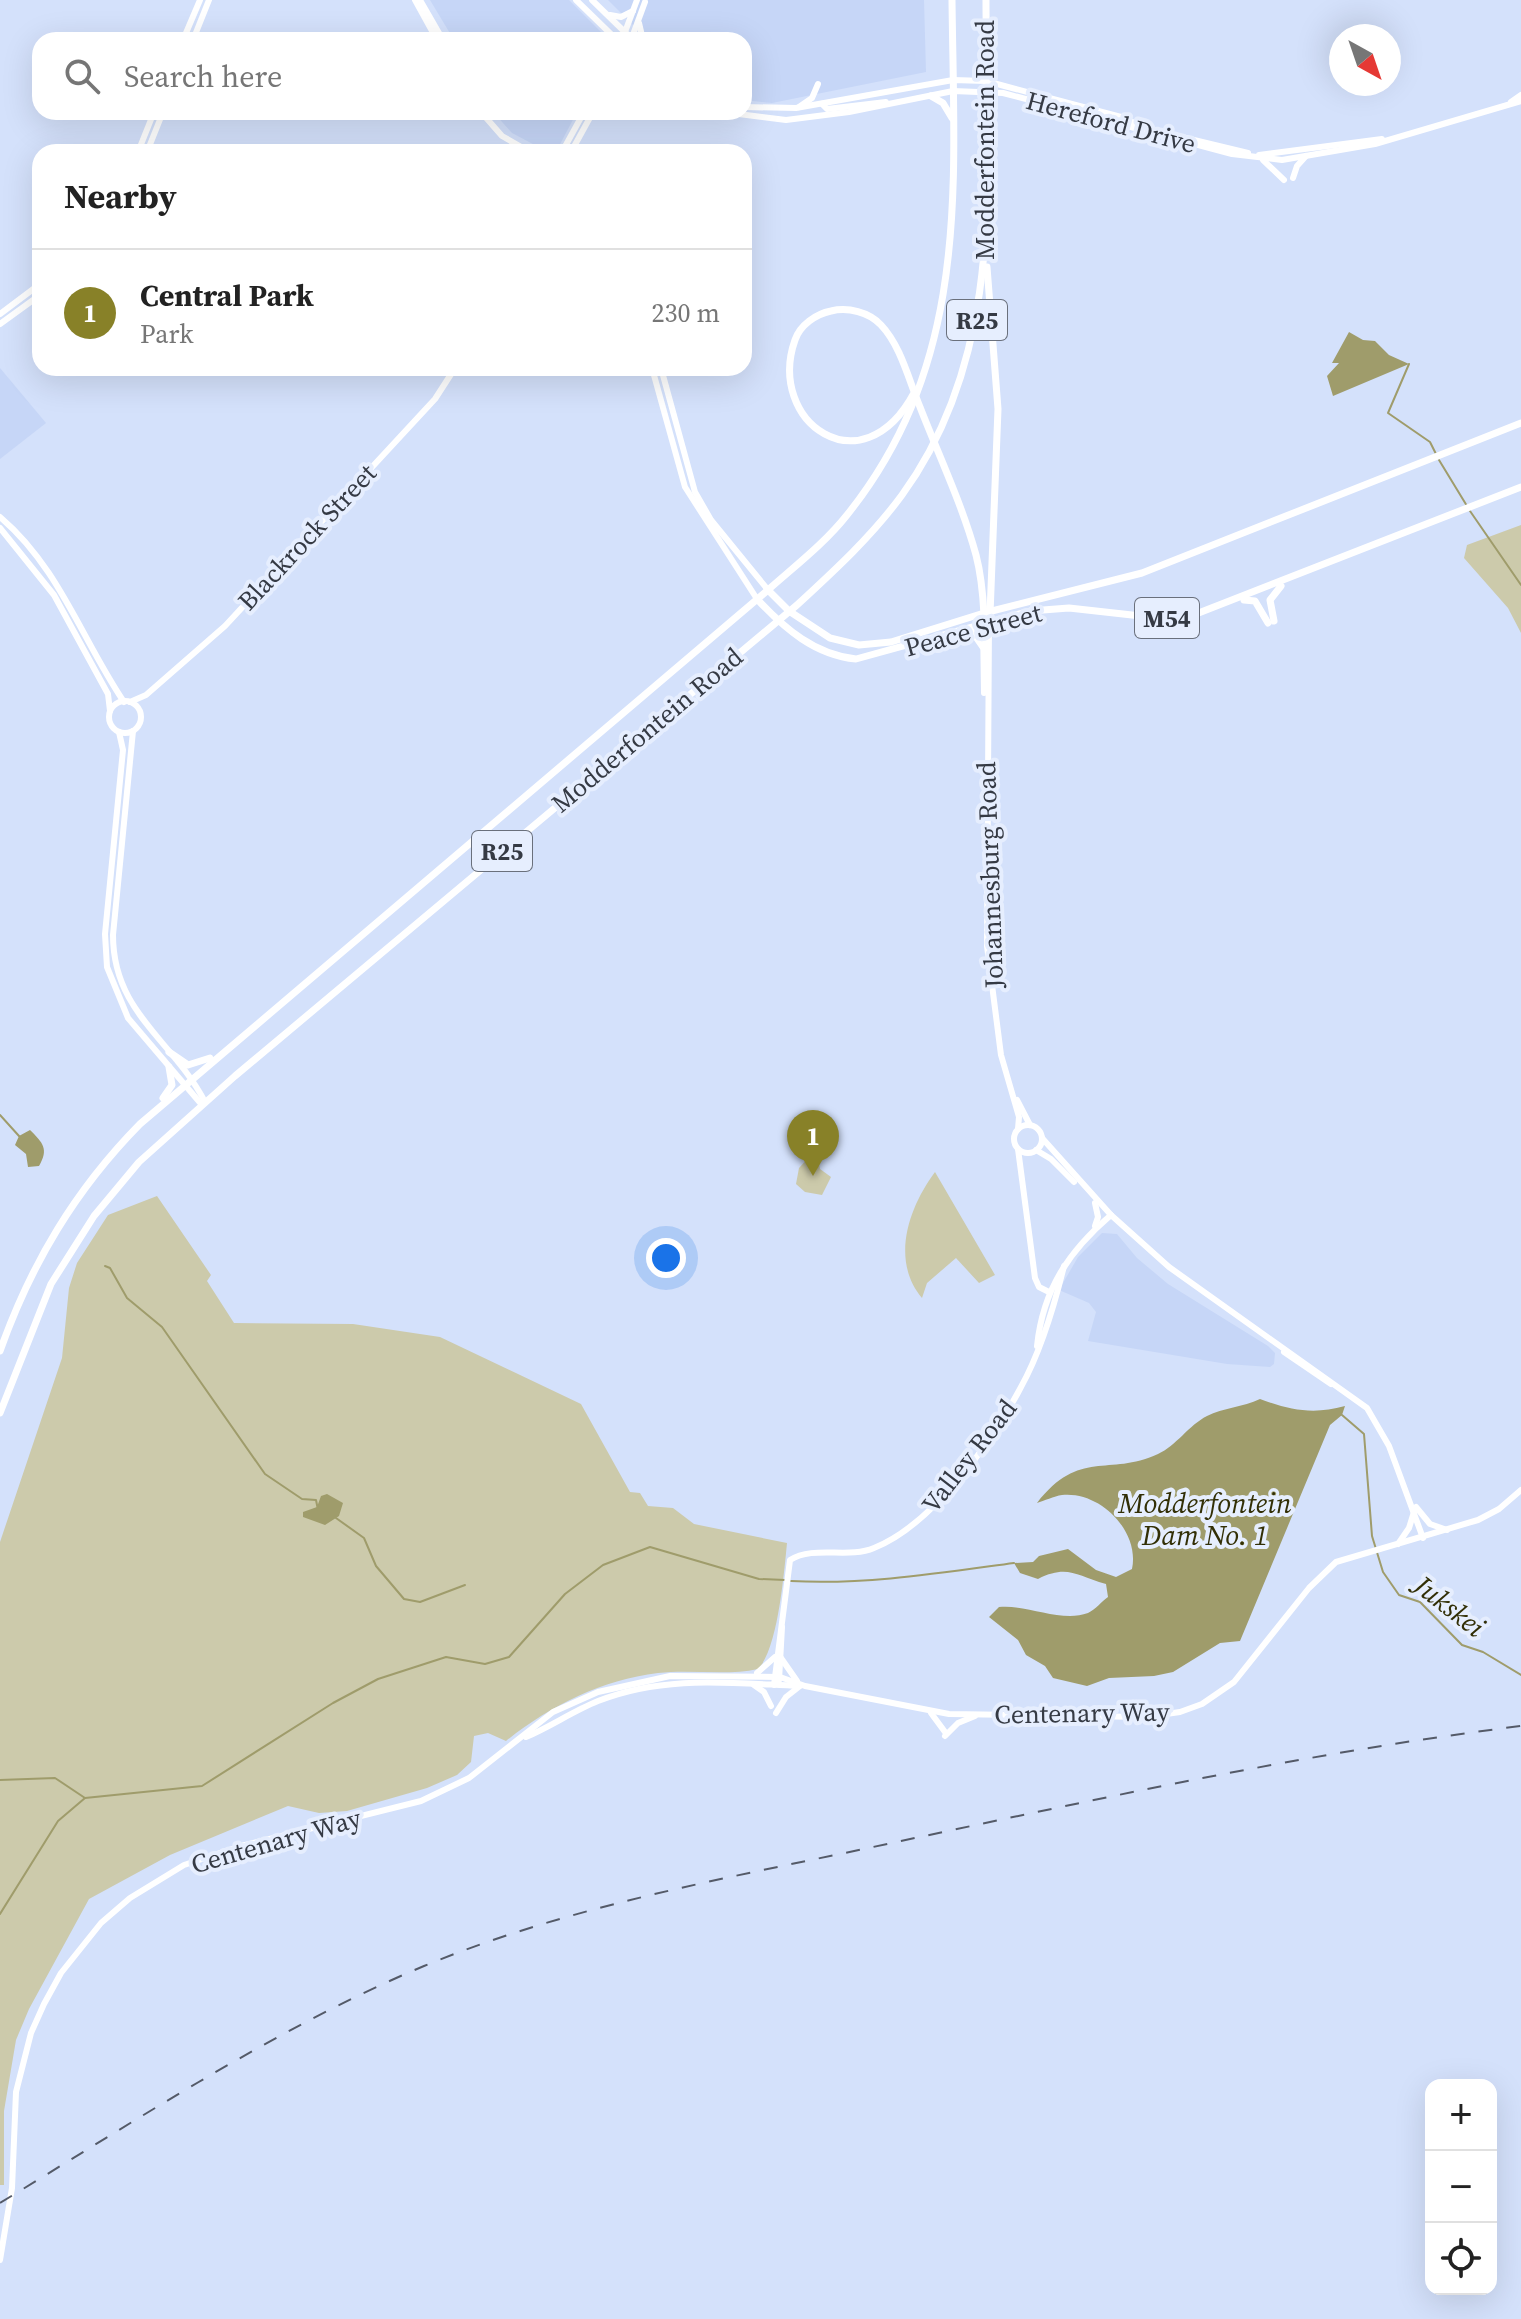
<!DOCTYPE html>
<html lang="en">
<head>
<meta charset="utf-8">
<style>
	:root { --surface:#fff; --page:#f2f2f2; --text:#222; --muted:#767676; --line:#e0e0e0; --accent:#888128 }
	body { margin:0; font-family:"Source Serif 4",serif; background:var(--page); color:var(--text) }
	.controls { position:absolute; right:24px; bottom:24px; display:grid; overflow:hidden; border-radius:16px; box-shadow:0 8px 32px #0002 }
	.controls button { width:72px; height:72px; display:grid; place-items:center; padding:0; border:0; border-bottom:2px solid var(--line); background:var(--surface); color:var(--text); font:40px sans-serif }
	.compass { position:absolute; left:1329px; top:24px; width:72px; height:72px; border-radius:50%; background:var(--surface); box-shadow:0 8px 32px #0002; rotate:140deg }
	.you { position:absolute; left:666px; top:1258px; width:28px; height:28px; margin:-20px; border:6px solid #fff; border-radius:50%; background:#1a73e8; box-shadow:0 0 0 12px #1a73e833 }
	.badge { display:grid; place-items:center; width:52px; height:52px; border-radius:50%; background:var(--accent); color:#fff; font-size:26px; font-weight:700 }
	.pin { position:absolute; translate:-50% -66px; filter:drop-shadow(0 2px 4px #0008) }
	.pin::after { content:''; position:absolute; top:42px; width:28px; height:24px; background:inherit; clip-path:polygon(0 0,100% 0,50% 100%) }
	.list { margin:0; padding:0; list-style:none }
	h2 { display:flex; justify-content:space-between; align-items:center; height:104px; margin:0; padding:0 32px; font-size:34px }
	h2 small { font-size:26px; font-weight:400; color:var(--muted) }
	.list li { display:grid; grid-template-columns:52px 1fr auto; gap:24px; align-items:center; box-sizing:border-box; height:128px; padding:0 32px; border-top:2px solid var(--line) }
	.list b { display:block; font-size:30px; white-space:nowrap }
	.list p { margin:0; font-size:26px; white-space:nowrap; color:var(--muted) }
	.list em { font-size:26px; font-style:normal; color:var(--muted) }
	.icon { flex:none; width:44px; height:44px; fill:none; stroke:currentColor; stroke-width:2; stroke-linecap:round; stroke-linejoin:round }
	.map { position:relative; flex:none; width:1521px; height:2319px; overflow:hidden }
	.search { position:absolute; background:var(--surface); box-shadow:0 8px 32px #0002; left:32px; top:32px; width:720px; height:88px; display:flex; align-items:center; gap:20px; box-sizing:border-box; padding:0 28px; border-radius:24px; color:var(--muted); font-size:30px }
	.panel { position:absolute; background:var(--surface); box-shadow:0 8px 32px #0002; left:32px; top:144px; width:720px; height:232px; border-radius:24px }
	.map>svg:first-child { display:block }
	.built { fill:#c6d6f7 }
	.green { fill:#cccaab }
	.water { fill:#9f9c6b }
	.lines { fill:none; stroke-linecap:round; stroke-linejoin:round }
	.stream { stroke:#9f9c6b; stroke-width:2 }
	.secondary { stroke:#fff; stroke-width:6 }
	.primary { stroke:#fff; stroke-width:7 }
	.rail { stroke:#545a68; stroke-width:2; stroke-dasharray:14 14; stroke-linecap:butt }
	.labels { text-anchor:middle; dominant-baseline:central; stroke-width:8; stroke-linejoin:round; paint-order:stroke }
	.shield { fill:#e6eefe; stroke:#6a707c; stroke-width:2 }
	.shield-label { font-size:24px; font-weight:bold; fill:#353a44 }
	.street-label { font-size:26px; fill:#353a44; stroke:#e6eefe }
	.water-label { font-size:28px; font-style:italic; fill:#322f06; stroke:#e6eefe }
</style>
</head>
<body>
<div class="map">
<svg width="1521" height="2319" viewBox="0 0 1521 2319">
	<rect width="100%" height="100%" fill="#d4e1fb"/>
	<g class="built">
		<path d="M430,0h139l40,40h-155z"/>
		<path d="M608,0h316l2,72 -154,31 -28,-3v-60h-96z"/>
		<path d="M493,112h84l-21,40h-8l-36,-19z"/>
		<path d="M0,368l46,55 -46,36z"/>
		<path d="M1102,1233l15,1 20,24 31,26 100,62 7,7 -1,11 -4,3 -43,-3 -139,-23 8,-29 -7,-9 -30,-13 19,-33z"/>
	</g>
	<g class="green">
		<path d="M1521,525v108l-13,-25 -44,-50 3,-13z"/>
		<path d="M811,1155h6l3,14 11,8 -9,18 -17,-3 -9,-8 3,-16z"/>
		<path d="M935,1172l60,103 -16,8 -23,-25 -29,25 -5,15c-32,-38 -13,-91 13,-126z"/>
		<path d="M157,1196l54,79 -4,6 27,42 119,1 87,13 141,67 49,88 10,1 8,13 25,2 21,16 93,19c-3,30 -9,106 -29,126 -32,7 -67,0 -100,4 -57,7 -108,33 -152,68l-18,-8 -14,3 -3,26 -14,13 -30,13 -80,23 -28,2 -31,-7 -118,49 -81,44 -60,110 -13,31 -12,71v74h-4v-643l62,-184 7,-70 8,-25 31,-48z"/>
	</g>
	<g class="water">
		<path d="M1349,332l14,8 12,1 14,14 20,9 -76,32 -6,-20 12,-13h-7z"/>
		<path d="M30,1130c13,13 19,19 9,36l-11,1 -2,-13 -11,-9 4,-9z"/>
		<path d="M1260,1399c30,11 53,16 85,7l-3,9 -12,10 -90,216 -20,2 -47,29 -19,4 -45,2 -22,8 -34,-8 -8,-12 -19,-11 -8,-15 -29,-23 10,-10c28,-3 62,16 89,6 7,-3 14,-12 20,-16l-2,-13c-30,-8 -38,-20 -68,-5l-18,-6 -6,-10 19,-1 6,-6 29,-7 28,21 20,7 16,-8c8,-37 -31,-78 -70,-74 -8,1 -18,6 -25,8 43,-55 71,-26 121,-49 18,-8 31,-29 49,-38 16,-8 36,-9 53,-17z"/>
		<path d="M327,1494l16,9 -4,13 -14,9 -22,-8v-5l14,-5 4,-11z"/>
	</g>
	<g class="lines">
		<g class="stream">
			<path d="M1409,364l-21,49 42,29 6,12"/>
			<path d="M1439,460l28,46"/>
			<path d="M1470,511l51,74"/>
			<path d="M0,1115l19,21"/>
			<path d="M105,1266l5,2 17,30 35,29 103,147 37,25 14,1 2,10"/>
			<path d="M1342,1415l22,19 8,102 11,36 16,23 21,7 42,43 21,7 38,23"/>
			<path d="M336,1518l28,20 12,28 28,33 16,3 45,-17"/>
			<path d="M791,1581c75,4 149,-8 223,-18"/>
			<path d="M0,1780l55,-2 30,20"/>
			<path d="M0,1914l58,-93 27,-23 117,-12 131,-83 45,-24 68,-22 39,7 24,-7 56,-63 38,-29 47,-18 109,32 26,1"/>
		</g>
		<g class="secondary">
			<path d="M415,0l22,40"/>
			<path d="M420,0l23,40"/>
			<path d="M576,0l41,40"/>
			<path d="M592,0l41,40"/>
			<path d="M610,15l11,2 12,-6"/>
			<path d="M639,23l4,17"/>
			<path d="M183,40l17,-40"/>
			<path d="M193,40l16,-40"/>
			<path d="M622,40l15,-40"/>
			<path d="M631,40l14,-38"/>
			<path d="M1511,102l10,-7"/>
			<path d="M822,104l5,5 59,-7"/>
			<path d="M744,107l52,1 157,-28 33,1 135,36 29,13"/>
			<path d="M799,107l13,-9 6,-14"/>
			<path d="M481,112l21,24 28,16"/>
			<path d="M723,112l63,8 63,-8 104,-21 50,2 229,61 50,6 93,-16 146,-43"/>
			<path d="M1169,134l79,19"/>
			<path d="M138,152l16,-40"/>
			<path d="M147,152l16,-40"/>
			<path d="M562,152l22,-40"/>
			<path d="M571,152l22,-40"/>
			<path d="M1259,155l123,-16"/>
			<path d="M1263,160l21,20"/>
			<path d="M1293,178l4,-12 9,-10"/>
			<path d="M0,314l40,-30"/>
			<path d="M0,324l40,-29"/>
			<path d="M652,368l33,119 72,112"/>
			<path d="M661,368l34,124 16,28 57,70"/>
			<path d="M0,517c59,50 82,123 124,185"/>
			<path d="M0,528l54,67 54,99 2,17"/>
			<path d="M989,621l-2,325 14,109 18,62 -1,12"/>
			<path d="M983,623l1,70"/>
			<circle cx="125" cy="717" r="16"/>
			<path d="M130,702l16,-7 79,-69 210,-227 20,-31"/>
			<path d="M133,731l-20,204c0,78 60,105 92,167"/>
			<path d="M119,732l4,18 -18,184 2,33 21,51 74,87"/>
			<path d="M1017,1100l13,25"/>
			<circle cx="1028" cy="1139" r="14"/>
			<path d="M1042,1138l69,77 58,52 198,141 22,38 34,92"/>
			<path d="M1018,1149l17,129 4,9 10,5"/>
			<path d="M1036,1150l15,9 23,23"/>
			<path d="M1095,1203l3,14 -3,9"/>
			<path d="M1037,1346c6,-57 32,-95 74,-131"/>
			<path d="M1284,1352l47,32"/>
			<path d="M1416,1507l14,17 17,6"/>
			<path d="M1398,1544l11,-16 5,-16"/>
			<path d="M781,1658l16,23"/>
			<path d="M757,1673l18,-16"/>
			<path d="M779,1680l3,-53"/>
			<path d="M754,1685l10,7 7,14"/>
			<path d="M774,1685l16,-125c24,-15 58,-1 84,-12 58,-23 119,-107 147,-161 20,-36 33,-80 43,-121"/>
			<path d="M776,1713l10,-16 14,-11"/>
			<path d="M931,1713l14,19"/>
			<path d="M945,1736l13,-13 17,-7"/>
			<path d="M526,1737c24,-10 47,-26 72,-36 66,-26 131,-18 201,-15"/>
			<path d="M0,2260l12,-72 4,-96 15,-59 13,-29 17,-31 40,-50 29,-25 54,-33 57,-19 180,-45 48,-23 84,-66 45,-20 72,-16 110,1 25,9 144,28 196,3 35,-5 22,-8 32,-22 75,-94 27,-26 142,-42 21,-11 22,-19"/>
		</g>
		<g class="primary">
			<path d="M931,96l12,7 9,15"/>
			<path d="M987,267l11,142 -8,205"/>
			<path d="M914,393c-52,97 -148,29 -119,-53 5,-15 21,-26 36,-29 17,-4 38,1 50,14 20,21 28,56 39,82 19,49 42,97 56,148 5,19 7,40 8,60"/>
			<path d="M768,590l21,21 41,27 29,7 32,-3 93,-29 158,-40 379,-150"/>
			<path d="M757,599c28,30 58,56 99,60l174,-48 39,-3 90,10 37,-4 325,-127"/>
			<path d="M1244,600l11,1 13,22"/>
			<path d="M1274,621l-4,-21 11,-14"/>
			<path d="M965,630l9,4 9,13"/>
			<path d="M169,1052l19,13 22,-7"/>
			<path d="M163,1098l9,-13 -3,-18"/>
			<path d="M0,1351c31,-87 75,-161 140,-227l628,-534c27,-24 57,-47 79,-75 124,-155 107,-329 105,-515"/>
			<path d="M0,1413l51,-129 43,-68 45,-54 96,-86 562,-471c38,-35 75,-69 105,-110 106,-146 84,-326 84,-495"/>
		</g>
		<path class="rail" d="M0,2203c135,-82 278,-176 424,-237 152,-63 316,-90 477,-125 206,-44 410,-89 620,-115"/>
	</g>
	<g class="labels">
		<g class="shield">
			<rect x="947" y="300" width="60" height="40" rx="6"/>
			<rect x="1135" y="598" width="64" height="40" rx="6"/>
			<rect x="472" y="831" width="60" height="40" rx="6"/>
		</g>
		<g class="shield-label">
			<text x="977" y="320">R25</text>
			<text x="1167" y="618">M54</text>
			<text x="502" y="851">R25</text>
		</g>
		<g class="street-label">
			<text transform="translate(1111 122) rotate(15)">Hereford Drive</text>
			<text transform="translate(985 140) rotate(-90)">Modderfontein Road</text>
			<text transform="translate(307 537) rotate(-47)">Blackrock Street</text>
			<text transform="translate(973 630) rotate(-15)">Peace Street</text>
			<text transform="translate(647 730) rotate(-40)">Modderfontein Road</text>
			<text transform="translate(990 875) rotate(-92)">Johannesburg Road</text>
			<text transform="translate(969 1456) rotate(-52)">Valley Road</text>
			<text transform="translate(1082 1713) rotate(-1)">Centenary Way</text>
			<text transform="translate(276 1841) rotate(-16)">Centenary Way</text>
		</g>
		<g class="water-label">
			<text x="1205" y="1503">Modderfontein<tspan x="1205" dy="32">Dam No. 1</tspan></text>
			<text transform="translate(1450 1606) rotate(38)">Jukskei</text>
		</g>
	</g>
</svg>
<div class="controls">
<button>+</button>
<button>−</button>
<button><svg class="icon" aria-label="locate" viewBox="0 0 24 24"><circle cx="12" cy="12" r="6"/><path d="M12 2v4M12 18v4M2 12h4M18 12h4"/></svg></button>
</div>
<svg class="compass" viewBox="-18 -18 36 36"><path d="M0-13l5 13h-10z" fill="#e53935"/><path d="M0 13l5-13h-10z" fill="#767676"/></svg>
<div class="you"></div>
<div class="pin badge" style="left:813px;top:1176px">1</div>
<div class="search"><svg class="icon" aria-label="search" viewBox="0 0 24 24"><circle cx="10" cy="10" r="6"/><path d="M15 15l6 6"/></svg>Search here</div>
<section class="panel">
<h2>Nearby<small></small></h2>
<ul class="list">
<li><span class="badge">1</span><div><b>Central Park</b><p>Park</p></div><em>230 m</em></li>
</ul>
</section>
</div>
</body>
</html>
